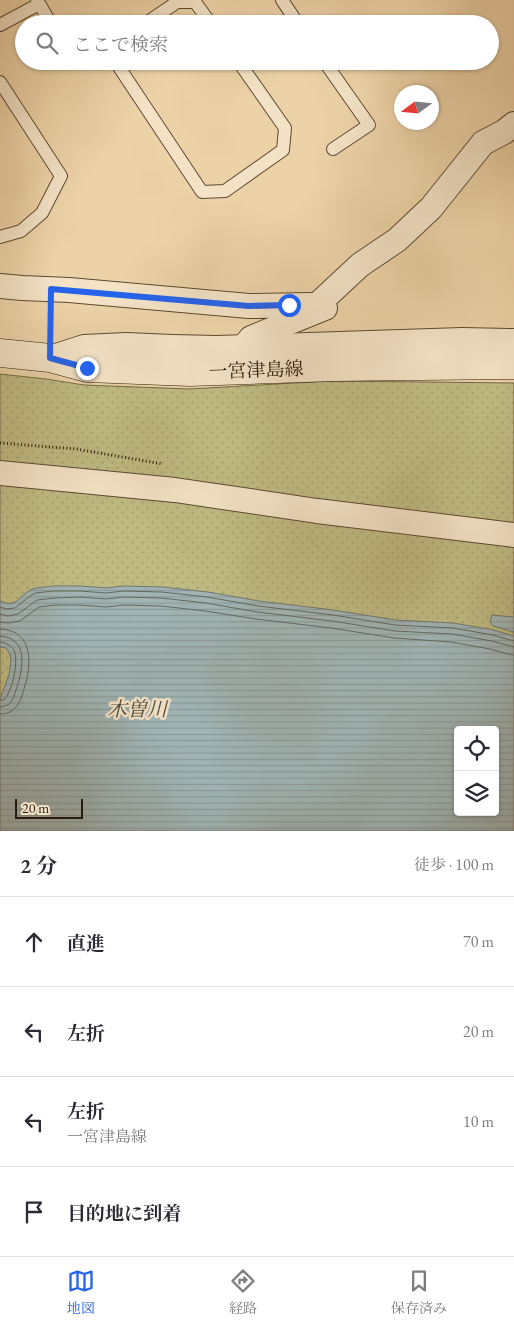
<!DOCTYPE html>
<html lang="ja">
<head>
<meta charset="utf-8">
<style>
	:root { --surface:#fff; --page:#f2f2f3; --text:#2b2b33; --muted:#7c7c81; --line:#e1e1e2; --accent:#2563eb }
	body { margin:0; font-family:"EB Garamond","Noto Serif JP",serif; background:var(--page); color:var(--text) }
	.controls { position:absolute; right:15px; bottom:15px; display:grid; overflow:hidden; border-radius:5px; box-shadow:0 1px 4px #0004 }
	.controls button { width:45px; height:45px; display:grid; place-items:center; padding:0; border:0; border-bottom:1px solid var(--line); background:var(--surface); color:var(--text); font:25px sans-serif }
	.compass { position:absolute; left:394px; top:85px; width:45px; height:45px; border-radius:50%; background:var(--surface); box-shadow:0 1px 4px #0004; rotate:255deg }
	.scale { position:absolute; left:15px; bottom:12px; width:68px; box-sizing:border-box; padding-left:5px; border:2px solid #2a1c0a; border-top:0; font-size:14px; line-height:18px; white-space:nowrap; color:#2a1c0a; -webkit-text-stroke:4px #f3e2c6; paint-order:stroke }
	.stop { position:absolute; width:15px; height:15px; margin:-11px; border:4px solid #2563eb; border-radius:50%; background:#fff }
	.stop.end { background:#2563eb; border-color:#fff; box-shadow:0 1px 5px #0008 }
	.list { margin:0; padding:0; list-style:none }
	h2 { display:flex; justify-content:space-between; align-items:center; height:65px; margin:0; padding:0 20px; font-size:21px }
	h2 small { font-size:16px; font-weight:400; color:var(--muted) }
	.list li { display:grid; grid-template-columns:32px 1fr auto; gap:15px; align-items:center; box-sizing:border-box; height:90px; padding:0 20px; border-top:1px solid var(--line) }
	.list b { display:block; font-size:19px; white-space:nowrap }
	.list p { margin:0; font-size:16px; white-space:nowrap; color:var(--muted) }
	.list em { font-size:16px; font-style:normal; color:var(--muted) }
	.icon { flex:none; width:28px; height:28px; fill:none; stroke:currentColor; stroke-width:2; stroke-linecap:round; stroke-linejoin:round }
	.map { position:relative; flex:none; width:514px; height:831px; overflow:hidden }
	.search { position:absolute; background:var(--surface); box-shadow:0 1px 4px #0004; left:15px; right:15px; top:15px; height:55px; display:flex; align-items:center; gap:12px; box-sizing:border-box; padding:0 18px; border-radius:28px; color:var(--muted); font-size:19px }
	.sheet { height:425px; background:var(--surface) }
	nav { display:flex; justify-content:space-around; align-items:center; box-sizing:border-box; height:70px; border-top:1px solid var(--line); background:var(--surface); font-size:14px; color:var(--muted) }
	nav a { display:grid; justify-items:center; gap:2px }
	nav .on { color:var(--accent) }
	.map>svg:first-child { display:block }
	.grass { fill:url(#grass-dots); stroke:#746b46 }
	.water { fill:url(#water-rules); stroke:#717770; fill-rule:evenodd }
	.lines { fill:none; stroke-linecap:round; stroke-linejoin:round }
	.shore { stroke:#65685f; stroke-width:1 }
	.lane-casing { stroke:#5b4a31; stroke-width:14 }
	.street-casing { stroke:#5b4a31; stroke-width:26 }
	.secondary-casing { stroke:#2a1c0a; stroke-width:29 }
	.path { stroke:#2a1c0a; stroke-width:3; stroke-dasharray:1 2.5; stroke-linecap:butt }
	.lane { stroke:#f3e2c6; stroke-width:12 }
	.street { stroke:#f3e2c6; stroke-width:24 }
	.secondary { stroke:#f3e2c6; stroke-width:28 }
	.route { stroke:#2563eb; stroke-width:6 }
	.labels { text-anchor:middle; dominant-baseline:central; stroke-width:5; stroke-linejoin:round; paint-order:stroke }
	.street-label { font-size:19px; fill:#2a1c0a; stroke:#f3e2c6 }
	.water-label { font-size:20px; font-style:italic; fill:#4d4a3d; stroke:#f3e2c6 }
</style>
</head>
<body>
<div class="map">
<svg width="514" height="831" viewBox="0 0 514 831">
	<defs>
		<pattern id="grass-dots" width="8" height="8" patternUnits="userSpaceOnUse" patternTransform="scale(1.25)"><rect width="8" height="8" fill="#bfba82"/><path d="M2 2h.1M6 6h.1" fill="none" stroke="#a49f6f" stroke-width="1.8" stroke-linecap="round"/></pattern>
		<pattern id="water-rules" width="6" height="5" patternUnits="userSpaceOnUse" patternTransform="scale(1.25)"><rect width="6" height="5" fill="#a0b4b4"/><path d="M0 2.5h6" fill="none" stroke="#8a9a99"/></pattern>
	</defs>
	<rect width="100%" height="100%" fill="#edd2a7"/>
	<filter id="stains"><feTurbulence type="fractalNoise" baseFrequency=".004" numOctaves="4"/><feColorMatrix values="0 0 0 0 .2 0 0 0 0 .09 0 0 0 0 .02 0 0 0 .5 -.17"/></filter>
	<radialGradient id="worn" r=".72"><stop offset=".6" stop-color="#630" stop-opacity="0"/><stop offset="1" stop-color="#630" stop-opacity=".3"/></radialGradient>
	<g class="grass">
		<path d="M0,374l46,5 38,6 105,4 142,-8 183,2v286l-514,-52z"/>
		<path d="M0,622l22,7 -22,88z"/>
	</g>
	<g class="water">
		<path d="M54,586h26l27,2 16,-2 39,1 46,5 51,9 74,9 63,10 57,3 41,7 20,6v195h-514v-132l9,-24 2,-15 -1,-6 -4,-6 -6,-1v-46c18,8 18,-6 33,-12 6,-2 14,-2 21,-3zM458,730h37v82h-37z"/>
		<path d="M492,615l22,2v15l-21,-6 -3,-4z"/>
	</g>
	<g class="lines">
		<g class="shore">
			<path d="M0,607l7,2 8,-1 10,-8 10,-7 19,-2h26l26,2 18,-2 38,1 45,5 51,9 75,9 62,10 58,3 40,7 21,6"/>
			<path d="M0,614l8,2 10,-2 19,-14 17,-2 26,-1 26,2 18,-2 37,1 45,5 51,9 75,9 63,10 57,3 40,7 22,6"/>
			<path d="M0,622l8,1 12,-2 19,-14 16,-2h25l26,2 18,-2 37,1 44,5 51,8 75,9 63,10 57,4 39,7 18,5 6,1"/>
			<path d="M0,629c34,1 32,36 24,60 -2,7 -4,15 -10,20 -4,4 -9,5 -14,5"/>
			<path d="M0,636c29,2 23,32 17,51 -2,5 -3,11 -6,15 -3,4 -7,4 -11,5"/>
			<path d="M0,642c7,1 13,4 15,11 3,11 -3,39 -11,47h-4"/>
		</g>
		<g class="lane-casing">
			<g id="lane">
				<path d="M37,0l14,24"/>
				<path d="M282,0l16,24"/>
				<path d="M145,24l32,-22h18l16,22"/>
				<path d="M0,25l39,-21"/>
				<path d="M81,61h34"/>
				<path d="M115,61l87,131 23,-1 58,-41 2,-22 -47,-67"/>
				<path d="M324,61l45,64 -36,24"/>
				<path d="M0,82l61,94 -19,37 -21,18 -21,6"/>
			</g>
		</g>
		<g class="street-casing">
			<g id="street">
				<path d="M0,286l22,2 47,2 180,16 60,-1 16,3 -74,30 -5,6"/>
				<path d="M316,306l44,-41 37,-25 34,-32 52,-65 21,-11 10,-8"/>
				<path d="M50,358l34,-11 42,-2 46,2 44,1 246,-8 52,1"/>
				<path d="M0,473l175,17 142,21 197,24"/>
			</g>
		</g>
		<g class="secondary-casing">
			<path id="secondary" d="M0,353l50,5 37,10 103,4 144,-5 180,-2"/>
		</g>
		<g class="path">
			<path d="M50,333l1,-21"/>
			<path d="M0,443l76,6 87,15"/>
		</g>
		<use href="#lane" class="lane"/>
		<use href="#street" class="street"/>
		<use href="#secondary" class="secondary"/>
	</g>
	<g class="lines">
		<path class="route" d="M87,368l-37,-10 1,-69 198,17 40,-1"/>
	</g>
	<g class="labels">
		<g class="street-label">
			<text transform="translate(256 370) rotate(-2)">一宮津島線</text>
		</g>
		<g class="water-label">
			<text x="137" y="709">木曽川</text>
		</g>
	</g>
	<rect width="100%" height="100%" filter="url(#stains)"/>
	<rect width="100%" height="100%" fill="url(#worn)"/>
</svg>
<div class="controls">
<button><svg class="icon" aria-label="locate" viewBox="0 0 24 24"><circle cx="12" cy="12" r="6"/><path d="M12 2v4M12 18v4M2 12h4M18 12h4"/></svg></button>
<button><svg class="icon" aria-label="layers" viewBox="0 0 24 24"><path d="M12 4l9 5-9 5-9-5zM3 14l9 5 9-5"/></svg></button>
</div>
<svg class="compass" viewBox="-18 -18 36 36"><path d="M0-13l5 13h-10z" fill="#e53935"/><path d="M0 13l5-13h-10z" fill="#7c7c81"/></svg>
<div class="scale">20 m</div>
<div class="stop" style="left:289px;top:305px"></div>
<div class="stop end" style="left:87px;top:368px"></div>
<div class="search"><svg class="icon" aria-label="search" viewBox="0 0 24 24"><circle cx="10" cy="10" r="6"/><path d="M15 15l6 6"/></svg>ここで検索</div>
</div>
<section class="sheet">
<h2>2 分<small>徒歩 · 100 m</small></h2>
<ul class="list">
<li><svg class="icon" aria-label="ahead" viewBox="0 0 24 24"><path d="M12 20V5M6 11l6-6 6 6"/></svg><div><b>直進</b></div><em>70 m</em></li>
<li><svg class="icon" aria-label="left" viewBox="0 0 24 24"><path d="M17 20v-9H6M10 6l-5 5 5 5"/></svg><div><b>左折</b></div><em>20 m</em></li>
<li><svg class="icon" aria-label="left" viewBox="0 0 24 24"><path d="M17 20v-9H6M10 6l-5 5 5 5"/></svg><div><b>左折</b><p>一宮津島線</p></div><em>10 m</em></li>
<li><svg class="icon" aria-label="arrive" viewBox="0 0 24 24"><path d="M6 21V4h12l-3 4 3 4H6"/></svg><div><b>目的地に到着</b></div></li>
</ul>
</section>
<nav>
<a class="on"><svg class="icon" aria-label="map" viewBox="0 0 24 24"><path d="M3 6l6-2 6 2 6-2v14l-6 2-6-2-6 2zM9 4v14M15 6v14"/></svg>地図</a>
<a><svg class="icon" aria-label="directions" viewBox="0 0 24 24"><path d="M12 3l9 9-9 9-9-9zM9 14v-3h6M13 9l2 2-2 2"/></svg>経路</a>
<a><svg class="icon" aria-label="saved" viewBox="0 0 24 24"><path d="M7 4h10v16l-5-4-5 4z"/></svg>保存済み</a>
</nav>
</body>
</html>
